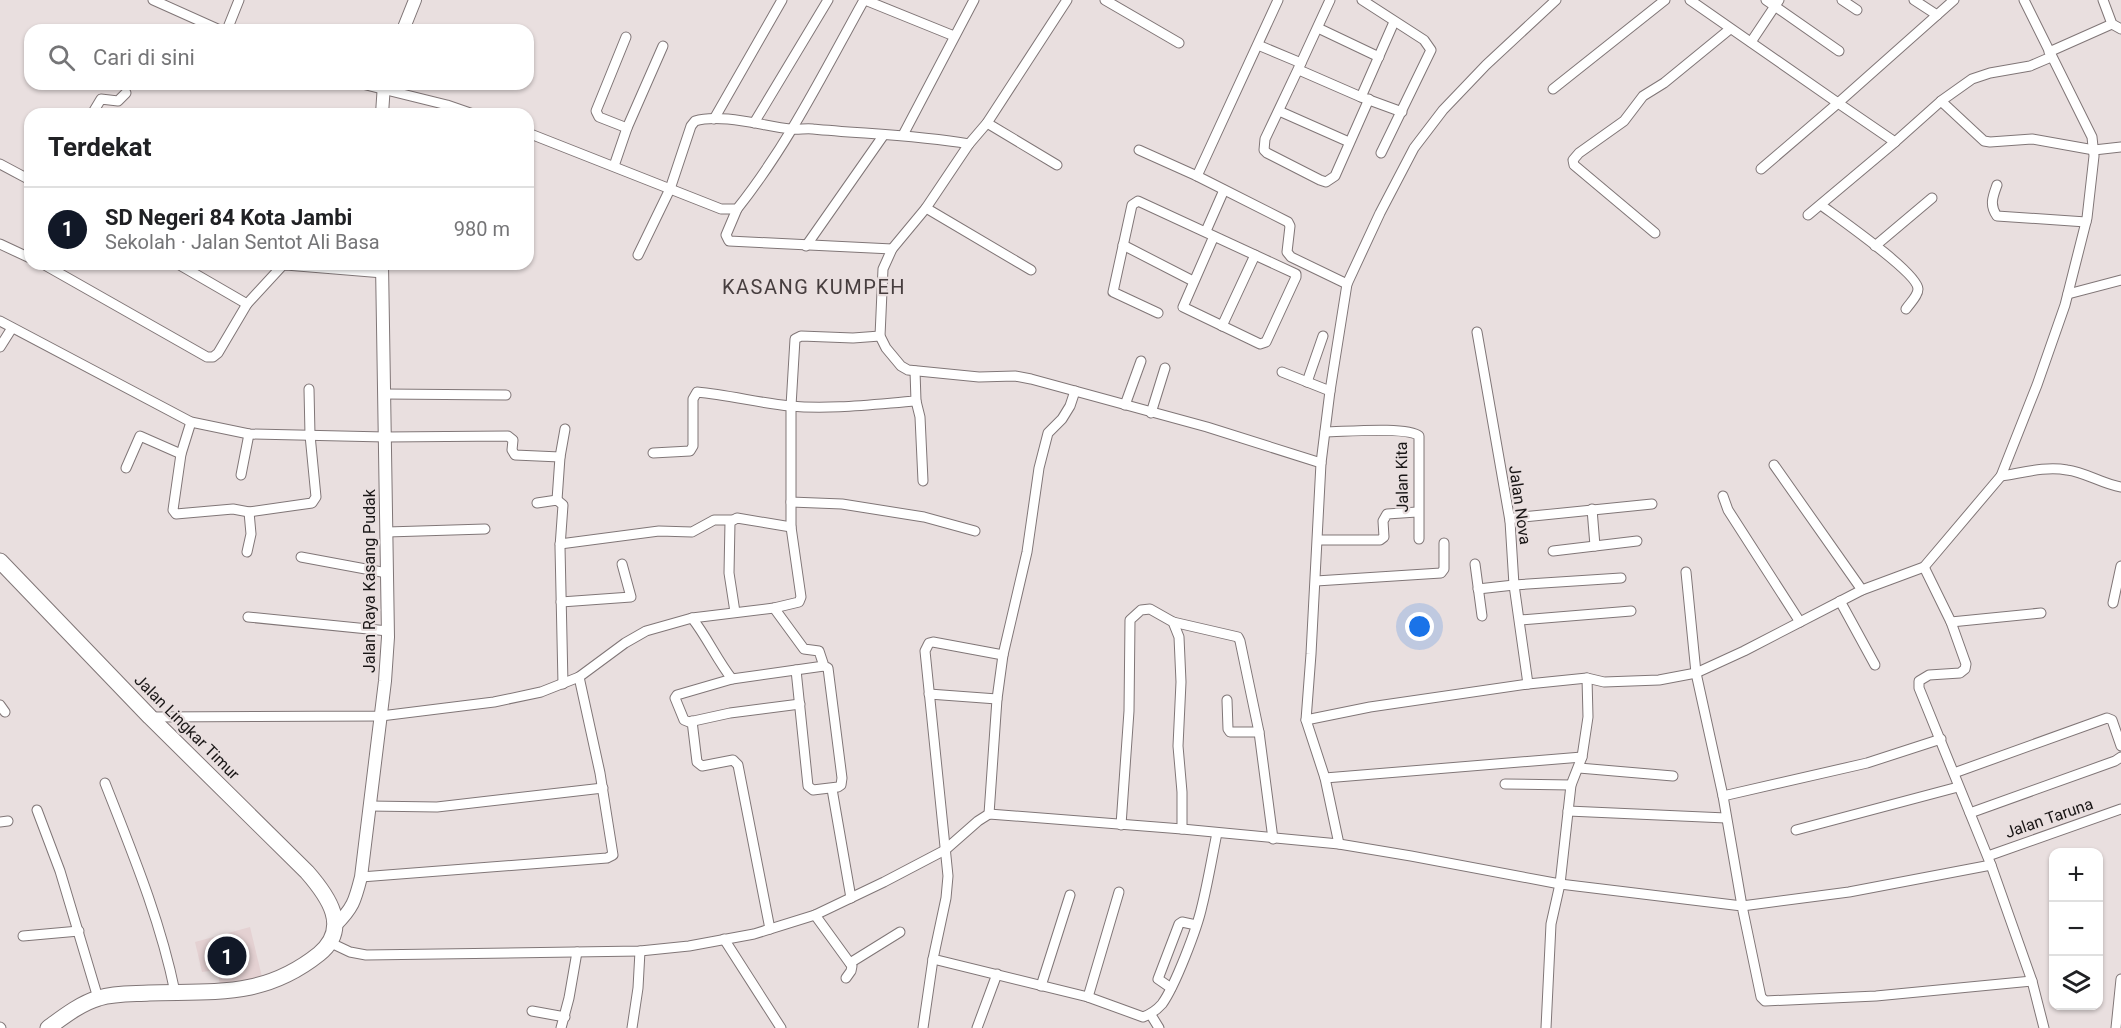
<!DOCTYPE html>
<html lang="id">
<head>
<meta charset="utf-8">
<style>
	:root { --surface:#fff; --page:#f2f2f2; --text:#202124; --muted:#757577; --line:#e0e0e0; --accent:#111827 }
	body { margin:0; font-family:Roboto,sans-serif; background:var(--page); color:var(--text) }
	.controls { position:absolute; right:18px; bottom:18px; display:grid; overflow:hidden; border-radius:12px; box-shadow:0 2px 4px #0004 }
	.controls button { width:54px; height:54px; display:grid; place-items:center; padding:0; border:0; border-bottom:2px solid var(--line); background:var(--surface); color:var(--text); font:30px sans-serif }
	.you { position:absolute; left:1420px; top:627px; width:21px; height:21px; margin:-15px; border:4px solid #fff; border-radius:50%; background:#1a73e8; box-shadow:0 0 0 9px #1a73e833 }
	.badge { display:grid; place-items:center; width:39px; height:39px; border-radius:50%; background:var(--accent); color:#fff; font-size:20px; font-weight:700 }
	.pin { position:absolute; translate:-50% -50%; border:3px solid #fff; box-shadow:0 2px 6px #0006 }
	.list { margin:0; padding:0; list-style:none }
	h2 { display:flex; justify-content:space-between; align-items:center; height:78px; margin:0; padding:0 24px; font-size:26px }
	h2 small { font-size:20px; font-weight:400; color:var(--muted) }
	.list li { display:grid; grid-template-columns:39px 1fr auto; gap:18px; align-items:center; box-sizing:border-box; height:84px; padding:0 24px; border-top:2px solid var(--line) }
	.list b { display:block; font-size:22px; white-space:nowrap }
	.list p { margin:0; font-size:20px; white-space:nowrap; color:var(--muted) }
	.list em { font-size:20px; font-style:normal; color:var(--muted) }
	.icon { flex:none; width:33px; height:33px; fill:none; stroke:currentColor; stroke-width:2; stroke-linecap:round; stroke-linejoin:round }
	.map { position:relative; flex:none; width:2121px; height:1028px; overflow:hidden }
	.search { position:absolute; background:var(--surface); box-shadow:0 2px 4px #0004; left:24px; top:24px; width:510px; height:66px; display:flex; align-items:center; gap:15px; box-sizing:border-box; padding:0 21px; border-radius:18px; color:var(--muted); font-size:22px }
	.panel { position:absolute; background:var(--surface); box-shadow:0 2px 4px #0004; left:24px; top:108px; width:510px; height:162px; border-radius:18px }
	.map>svg:first-child { display:block }
	.built { fill:#e4d1d2 }
	.lines { fill:none; stroke-linecap:round; stroke-linejoin:round }
	.minor-casing { stroke:#807677; stroke-width:11 }
	.tertiary-casing { stroke:#807677; stroke-width:14 }
	.trunk-casing { stroke:#807677; stroke-width:17 }
	.minor { stroke:#fff; stroke-width:9 }
	.tertiary { stroke:#fff; stroke-width:12 }
	.trunk { stroke:#fff; stroke-width:15 }
	.labels { text-anchor:middle; dominant-baseline:central; stroke-width:4.5; stroke-linejoin:round; paint-order:stroke }
	.street-label { font-size:16px; fill:#191616; stroke:#e9dfdf }
	.quarter-label { font-size:20px; letter-spacing:1.5px; fill:#473e3f; stroke:#e9dfdf }
</style>
</head>
<body>
<div class="map">
<svg width="2121" height="1028" viewBox="0 0 2121 1028">
	<rect width="100%" height="100%" fill="#e9dfdf"/>
	<path class="built" d="M250,927l12,50 -42,7 -3,-14 -15,2 -7,-30z"/>
	<g class="lines">
		<g class="minor-casing">
			<g id="minor">
				<path d="M153,0l67,30"/>
				<path d="M865,0l89,36"/>
				<path d="M1067,0l-80,123 -18,21 -43,64 -34,41 -9,20 -3,67 6,12 15,18 7,4 71,7 36,-1 16,3 176,48 114,36"/>
				<path d="M1105,0l74,43"/>
				<path d="M1278,0l-81,176 91,46 2,4 -3,26 4,5 56,27"/>
				<path d="M1362,0l62,40 7,10 -50,103"/>
				<path d="M1690,0l148,103 116,-103"/>
				<path d="M1766,0l73,51"/>
				<path d="M1842,0l15,10"/>
				<path d="M1914,0l23,15"/>
				<path d="M2103,0l9,24 9,5"/>
				<path d="M1318,28l61,29"/>
				<path d="M227,30l12,-30"/>
				<path d="M626,37l-30,74 3,6 28,11"/>
				<path d="M1751,42l28,-42"/>
				<path d="M1258,45l43,18 -36,76 -1,11 3,3 53,27 6,2 9,-6 34,-77"/>
				<path d="M2049,52l63,-28"/>
				<path d="M1301,63l29,-63"/>
				<path d="M1299,70l62,27 41,15"/>
				<path d="M362,84l85,21 26,9"/>
				<path d="M1553,89l112,-89"/>
				<path d="M1361,97l33,-75"/>
				<path d="M1941,101l43,40 6,1 42,-3 62,11 27,-3"/>
				<path d="M1279,111l70,31"/>
				<path d="M92,114l9,-15 17,2 8,-8"/>
				<path d="M714,119l68,-119"/>
				<path d="M754,123l74,-123"/>
				<path d="M987,123l70,42"/>
				<path d="M528,133l193,76h16c51,-64 87,-137 127,-209"/>
				<path d="M903,135l71,-135"/>
				<path d="M1139,150l58,26"/>
				<path d="M0,164l30,16"/>
				<path d="M614,166l13,-38 36,-82"/>
				<path d="M1761,169l77,-66 57,39 46,-41 31,-22 18,-6 40,-7 21,-9"/>
				<path d="M1997,185c-4,11 -8,20 0,31l89,6"/>
				<path d="M1821,205c16,12 97,68 97,84 0,7 -8,14 -12,20"/>
				<path d="M926,208l105,62"/>
				<path d="M737,209l-11,26 3,6 163,8"/>
				<path d="M1808,215l87,-73"/>
				<path d="M1206,231l18,-41"/>
				<path d="M1655,233l-81,-68 -1,-5 6,-7 45,-32 19,-25 21,-13 66,-54"/>
				<path d="M0,244l30,14"/>
				<path d="M1123,245l70,36"/>
				<path d="M806,246l77,-110"/>
				<path d="M1875,246l57,-48"/>
				<path d="M638,255l32,-66 21,-63 4,-5c25,-8 69,5 95,8 8,1 16,-1 23,0 52,5 104,6 156,15"/>
				<path d="M43,264l164,93h6l5,-4 29,-49 35,-38 4,-1 97,8"/>
				<path d="M178,264l69,40"/>
				<path d="M2068,294l53,-14"/>
				<path d="M1158,313l-45,-21 19,-87 6,-4 158,73v3l-30,65 -6,2 -77,-37 31,-71"/>
				<path d="M0,321l191,101 58,12 136,3 123,-1 5,4 -1,10 3,5 45,2"/>
				<path d="M1222,326l33,-71"/>
				<path d="M1477,332l33,189 4,64 14,99"/>
				<path d="M880,336l-27,2 -52,-2 -6,3 -4,67v96l51,2 82,13 51,14"/>
				<path d="M0,347l12,-19"/>
				<path d="M1282,372l48,19"/>
				<path d="M1307,382l16,-46"/>
				<path d="M384,394l122,1"/>
				<path d="M916,401l4,16 3,64"/>
				<path d="M1125,405l16,-44"/>
				<path d="M1151,413l14,-45"/>
				<path d="M191,422l-10,32 -8,56 3,4 57,-5 16,3 63,-9 4,-6 -6,-62 -1,-46"/>
				<path d="M1325,432c18,0 82,-6 94,4v103"/>
				<path d="M653,453l37,-2 3,-5v-47l4,-7c32,3 62,11 93,14 40,4 86,-2 126,-5l-1,-30"/>
				<path d="M1774,465l88,125"/>
				<path d="M126,468l14,-32 41,18"/>
				<path d="M241,475l8,-41"/>
				<path d="M2001,476c21,-3 44,-10 66,-6 18,2 35,14 54,17"/>
				<path d="M1723,496l5,14 72,112"/>
				<path d="M557,500l3,-43 5,-28"/>
				<path d="M537,503l20,-3 6,5 -3,42 3,137"/>
				<path d="M1592,509l3,37"/>
				<path d="M1510,521l3,-3 139,-14"/>
				<path d="M387,532l98,-3"/>
				<path d="M1318,540h62l4,-3 -1,-16 4,-7 30,-2"/>
				<path d="M560,544l99,-13 33,1 22,-12h18"/>
				<path d="M1553,551l84,-10"/>
				<path d="M247,552l4,-18 -2,-22"/>
				<path d="M301,557l86,16"/>
				<path d="M1475,564l7,52"/>
				<path d="M1924,567l27,55 15,42 -1,5 -5,4 -31,2 -10,6v7l72,177 41,116 12,47"/>
				<path d="M1686,572l10,101 27,123 19,110 107,-14 142,-27"/>
				<path d="M1316,581l125,-8 3,-4v-26"/>
				<path d="M1478,589l36,-4 107,-7"/>
				<path d="M1840,601l35,64"/>
				<path d="M561,602l70,-5 -9,-33"/>
				<path d="M2113,603l8,-37"/>
				<path d="M774,608l30,41 15,2 5,15 4,2 14,110 -1,7 -3,2 -25,3 -5,-4 -12,-116"/>
				<path d="M735,612l-6,-39 1,-51 7,-4 54,9"/>
				<path d="M248,617l140,14"/>
				<path d="M692,618c15,19 25,42 40,61"/>
				<path d="M1520,620l111,-9"/>
				<path d="M1173,622l65,15 2,4 19,91"/>
				<path d="M1951,622l90,-9"/>
				<path d="M1003,655l-70,-13 -4,1 -4,8 23,225 -2,22 -13,61 155,38 55,20c8,-3 13,-6 19,-13 13,-18 35,-75 40,-98 6,-24 10,-49 15,-73"/>
				<path d="M929,694l68,5"/>
				<path d="M1227,700l1,29 2,3h29l14,107"/>
				<path d="M800,704l-70,9 -41,9 -5,-2 -9,-22 2,-3 55,-16 92,-13"/>
				<path d="M0,705l5,7"/>
				<path d="M151,717l230,-1 113,-14 47,-10 38,-15 46,-34 21,-12 46,-13 82,-10 25,-6 2,-5 -10,-70v-25"/>
				<path d="M1306,720l64,-13 158,-23 59,-6 17,4 55,-2 37,-7 48,-22 118,-61 62,-23 77,-91 36,-91 28,-80 22,-87 7,-62 -2,-19 -68,-137"/>
				<path d="M692,721l5,41 5,4 31,-6 5,5 32,164"/>
				<path d="M1579,768l94,8"/>
				<path d="M1954,773l153,-55 5,2 9,26"/>
				<path d="M1325,778l257,-21"/>
				<path d="M105,783c27,69 55,136 70,209"/>
				<path d="M1505,784l66,1"/>
				<path d="M832,789l19,109"/>
				<path d="M1723,796l144,-33 74,-24"/>
				<path d="M369,806l68,1 166,-19"/>
				<path d="M37,810l23,61 38,127"/>
				<path d="M1568,811l158,7"/>
				<path d="M1970,813l145,-52 6,-4"/>
				<path d="M989,814l8,-115 6,-44 24,-103 12,-84 9,-35 14,-14 8,-13 5,-15"/>
				<path d="M0,822l8,-1"/>
				<path d="M1121,825l8,-114 1,-91 11,-10 9,-1 23,13 6,15 2,45 -3,64 4,46v37"/>
				<path d="M1796,830l162,-43"/>
				<path d="M1339,844l-14,-66 -19,-58 5,-66 10,-191 9,-72 17,-107 33,-71 34,-65 29,-38 43,-45 70,-65"/>
				<path d="M1988,856l133,-47"/>
				<path d="M361,877l246,-19 6,-3 -13,-82 -21,-96"/>
				<path d="M815,915l37,51 -1,5 -5,7"/>
				<path d="M23,936l56,-5"/>
				<path d="M724,939l57,89"/>
				<path d="M331,943l19,9 16,3 274,-4 49,-5 65,-12 61,-19 69,-33 61,-32 33,-29 11,-7 193,15 157,15 72,12 149,28 182,22 19,91 4,4 111,-5 156,-15"/>
				<path d="M850,963l50,-31"/>
				<path d="M1041,986l29,-91"/>
				<path d="M1171,988l-13,-9 21,-55 3,-2 14,3"/>
				<path d="M1088,997l31,-105"/>
				<path d="M532,1011l33,6"/>
				<path d="M1151,1015l8,13"/>
				<path d="M0,1027l1,1"/>
				<path d="M561,1028l8,-30 8,-46"/>
				<path d="M632,1028l6,-40 2,-37"/>
				<path d="M923,1028l10,-69"/>
				<path d="M977,1028l20,-54"/>
				<path d="M1546,1028l5,-104 9,-40 11,-99 11,-28 6,-40 -1,-39"/>
				<path d="M2116,1028l5,-49"/>
			</g>
		</g>
		<g class="tertiary-casing">
			<g id="tertiary">
				<path d="M403,30l12,-30"/>
				<path d="M382,114l2,-30"/>
				<path d="M335,926c18,-18 20,-25 26,-49l24,-196 3,-44 -6,-373"/>
			</g>
		</g>
		<g class="trunk-casing">
			<path id="trunk" d="M0,561l150,156 157,155c21,24 44,56 12,82 -55,44 -104,37 -170,39 -16,1 -34,0 -50,5 -18,5 -36,19 -51,30"/>
		</g>
		<use href="#minor" class="minor"/>
		<use href="#tertiary" class="tertiary"/>
		<use href="#trunk" class="trunk"/>
	</g>
	<g class="labels">
		<g class="street-label">
			<text transform="translate(1402 477) rotate(-91)">Jalan Kita</text>
			<text transform="translate(1520 505) rotate(82)">Jalan Nova</text>
			<text transform="translate(369 581) rotate(-90)">Jalan Raya Kasang Pudak</text>
			<text transform="translate(187 727) rotate(45)">Jalan Lingkar Timur</text>
			<text transform="translate(2049 818) rotate(-19)">Jalan Taruna</text>
		</g>
		<g class="quarter-label">
			<text x="814" y="287">KASANG KUMPEH</text>
		</g>
	</g>
</svg>
<div class="controls">
<button>+</button>
<button>−</button>
<button><svg class="icon" aria-label="layers" viewBox="0 0 24 24"><path d="M12 4l9 5-9 5-9-5zM3 14l9 5 9-5"/></svg></button>
</div>
<div class="you"></div>
<div class="pin badge" style="left:227px;top:956px">1</div>
<div class="search"><svg class="icon" aria-label="search" viewBox="0 0 24 24"><circle cx="10" cy="10" r="6"/><path d="M15 15l6 6"/></svg>Cari di sini</div>
<section class="panel">
<h2>Terdekat<small></small></h2>
<ul class="list">
<li><span class="badge">1</span><div><b>SD Negeri 84 Kota Jambi</b><p>Sekolah · Jalan Sentot Ali Basa</p></div><em>980 m</em></li>
</ul>
</section>
</div>
</body>
</html>
